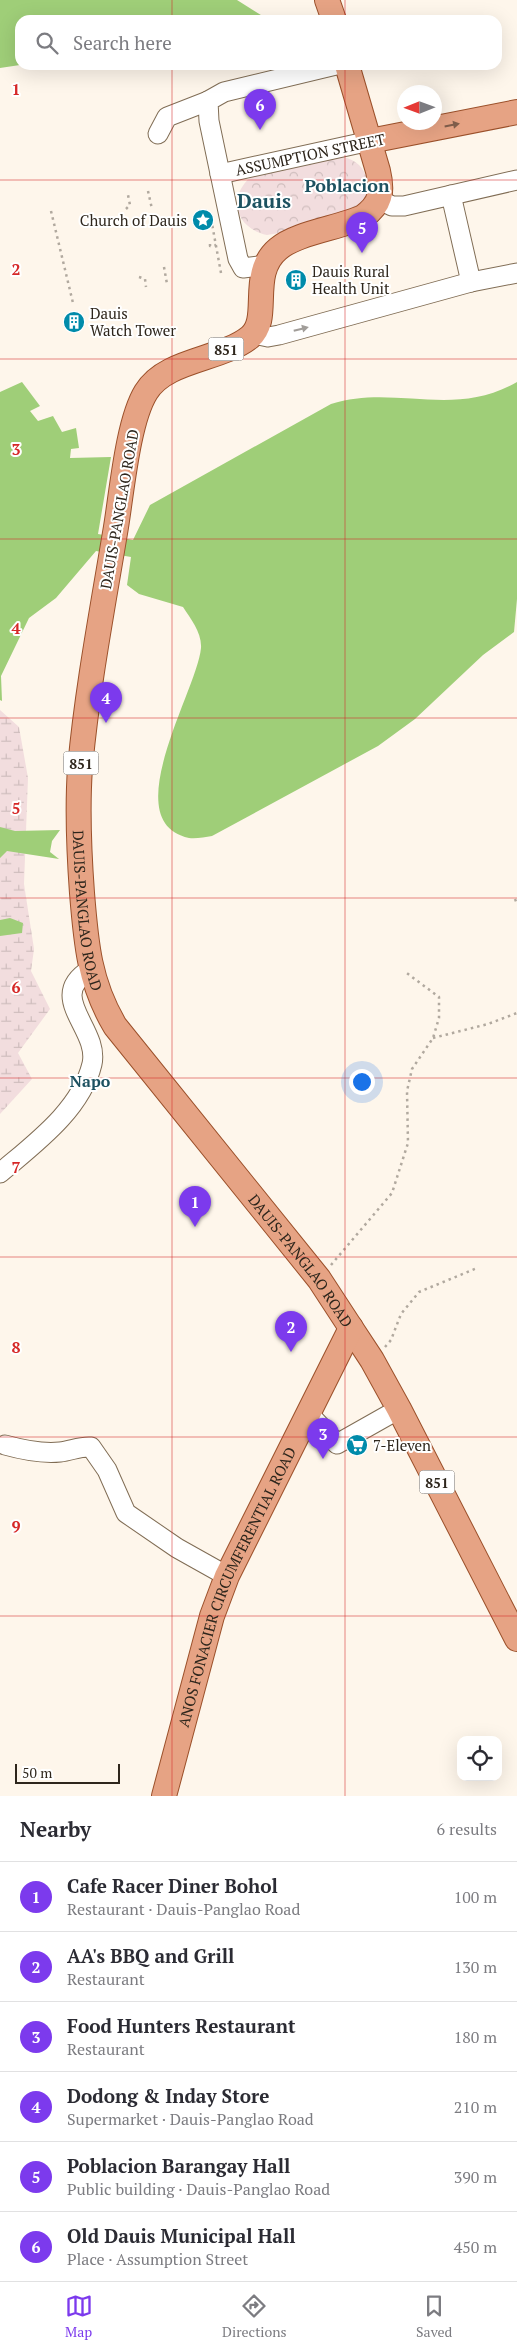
<!DOCTYPE html>
<html lang="en">
<head>
<meta charset="utf-8">
<style>
	:root { --surface:#fff; --page:#f2f2f3; --text:#2b2b33; --muted:#7c7c81; --line:#e1e1e2; --accent:#7c3aed }
	body { margin:0; font-family:"PT Serif",serif; background:var(--page); color:var(--text) }
	.controls { position:absolute; right:15px; bottom:15px; display:grid; overflow:hidden; border-radius:10px; box-shadow:0 5px 20px #0002 }
	.controls button { width:45px; height:45px; display:grid; place-items:center; padding:0; border:0; border-bottom:1px solid var(--line); background:var(--surface); color:var(--text); font:25px sans-serif }
	.compass { position:absolute; left:397px; top:85px; width:45px; height:45px; border-radius:50%; background:var(--surface); box-shadow:0 5px 20px #0002; rotate:269deg }
	.scale { position:absolute; left:15px; bottom:12px; width:105px; box-sizing:border-box; padding-left:5px; border:2px solid #2e261c; border-top:0; font-size:14px; line-height:18px; white-space:nowrap; color:#2e261c; -webkit-text-stroke:4px #fff; paint-order:stroke }
	.you { position:absolute; left:361px; top:1081px; width:18px; height:18px; margin:-12px; border:4px solid #fff; border-radius:50%; background:#1a73e8; box-shadow:0 0 0 8px #1a73e833 }
	.badge { display:grid; place-items:center; width:32px; height:32px; border-radius:50%; background:var(--accent); color:#fff; font-size:16px; font-weight:700 }
	.pin { position:absolute; translate:-50% -41px; filter:drop-shadow(0 1px 2px #0008) }
	.pin::after { content:''; position:absolute; top:26px; width:18px; height:15px; background:inherit; clip-path:polygon(0 0,100% 0,50% 100%) }
	.list { margin:0; padding:0; list-style:none }
	h2 { display:flex; justify-content:space-between; align-items:center; height:65px; margin:0; padding:0 20px; font-size:21px }
	h2 small { font-size:16px; font-weight:400; color:var(--muted) }
	.list li { display:grid; grid-template-columns:32px 1fr auto; gap:15px; align-items:center; box-sizing:border-box; height:70px; padding:0 20px; border-top:1px solid var(--line) }
	.list b { display:block; font-size:19px; white-space:nowrap }
	.list p { margin:0; font-size:16px; white-space:nowrap; color:var(--muted) }
	.list em { font-size:16px; font-style:normal; color:var(--muted) }
	.icon { flex:none; width:28px; height:28px; fill:none; stroke:currentColor; stroke-width:2; stroke-linecap:round; stroke-linejoin:round }
	.map { position:relative; flex:none; width:517px; height:1796px; overflow:hidden }
	.search { position:absolute; background:var(--surface); box-shadow:0 5px 20px #0002; left:15px; right:15px; top:15px; height:55px; display:flex; align-items:center; gap:12px; box-sizing:border-box; padding:0 18px; border-radius:15px; color:var(--muted); font-size:19px }
	.sheet { height:485px; background:var(--surface) }
	nav { display:flex; justify-content:space-around; align-items:center; box-sizing:border-box; height:70px; border-top:1px solid var(--line); background:var(--surface); font-size:14px; color:var(--muted) }
	nav a { display:grid; justify-items:center; gap:2px }
	nav .on { color:var(--accent) }
	.map>svg:first-child { display:block }
	.wetland { fill:url(#wetland-marsh) }
	.park { fill:url(#park-crowns) }
	.water { fill:#9fce78 }
	.lines { fill:none; stroke-linecap:round; stroke-linejoin:round }
	.minor-casing { stroke:#806d55; stroke-width:21 }
	.major-casing { stroke:#9b502a; stroke-width:26 }
	.path { stroke:#b1a99f; stroke-width:2.5; stroke-dasharray:2.5 4; stroke-linecap:butt }
	.minor { stroke:#fff; stroke-width:19 }
	.major { stroke:#e6a384; stroke-width:24 }
	.oneway { fill:#815e4b }
	.oneway2 { fill:#a19d99 }
	.grid { fill:none; stroke:#d62828; stroke-width:1; stroke-opacity:0.55 }
	.labels { text-anchor:middle; dominant-baseline:central; stroke-width:4; stroke-linejoin:round; paint-order:stroke }
	.shield { fill:#fff; stroke:#6d6760; stroke-width:1 }
	.shield-label { font-size:14px; font-weight:bold; fill:#2e261c }
	.street-label { font-size:15px; fill:#2e261c; stroke:#fff }
	.poi-label { font-size:15px; fill:#2e261c; stroke:#fff; text-anchor:start }
	.neighbourhood-label { font-size:16px; font-weight:bold; fill:#1d5160; stroke:#fff }
	.quarter-label { font-size:18px; font-weight:bold; fill:#1d5160; stroke:#fff }
	.district-label { font-size:20px; font-weight:bold; fill:#1d5160; stroke:#fff }
	.grid-label { font-size:16px; text-anchor:middle; font-weight:bold; fill:#d62828; stroke:#fff; stroke-width:4; stroke-linejoin:round; paint-order:stroke }
</style>
</head>
<body>
<div class="map">
<svg width="517" height="1796" viewBox="0 0 517 1796">
	<defs>
		<pattern id="wetland-marsh" width="20" height="14" patternUnits="userSpaceOnUse" patternTransform="scale(1.25)"><rect width="20" height="14" fill="#f2ddde"/><path d="M1 5h8M5 5V1M11 12h8M15 12V8" fill="none" stroke="#d0bebe"/></pattern>
		<pattern id="park-crowns" width="20" height="18" patternUnits="userSpaceOnUse" patternTransform="scale(1.25)"><rect width="20" height="18" fill="#f2ddde"/><path d="M2 6a3 3 0 1 1 6 0M12 15a3 3 0 1 1 6 0" fill="none" stroke="#d0bebe"/></pattern>
	</defs>
	<rect width="100%" height="100%" fill="#fef6eb"/>
	<path class="wetland" d="M0,710l19,17 9,51 -4,106 10,65 -3,22 19,38 -32,44 14,26 -32,35z"/>
	<path class="park" d="M340,156c12,3 21,7 26,20 5,9 2,25 -7,31 -17,13 -70,25 -92,28 -36,-8 -40,-45 -9,-63z"/>
	<g class="water">
		<path d="M0,0h237l32,20h-249v45l-20,3z"/>
		<path d="M22,382l18,24 -10,5 8,10 15,-5 9,16 14,-4 3,20 -8,1 -1,9 41,-1 -13,77 35,6 17,-35 181,-101c63,-20 123,15 186,-22v217l-3,33 -31,23 -68,64 -37,27 -166,90c-7,1 -16,3 -23,2 -74,-16 8,-147 12,-190 1,-15 -10,-29 -18,-41l-44,-13 -12,-9 4,-28 -35,-6 -40,47 -27,20 -28,58 1,25 -2,-1v-308z"/>
		<path d="M0,827l15,4 45,-1 -8,11 -2,11 9,7 -52,-8 -7,7z"/>
		<path d="M10,918l13,5 -1,10 -22,3v-16z"/>
	</g>
	<g class="lines">
		<g class="minor-casing">
			<g id="minor">
				<path d="M158,134l9,-17 41,-16"/>
				<path d="M220,174l150,-33"/>
				<path d="M451,195l20,87"/>
				<path d="M380,200l12,6h12l113,-26"/>
				<path d="M266,265l-23,3 -5,-9 -29,-138 -1,-20 16,-9 112,-27"/>
				<path d="M254,334l14,3 11,-2 192,-53 46,-9"/>
				<path d="M0,1173c34,-29 81,-63 92,-109 8,-36 -48,-67 -1,-95"/>
				<path d="M308,1413l29,31 62,-35"/>
				<path d="M5,1445c18,5 36,9 55,7 11,-1 20,-6 31,-5l16,23 19,43 51,35 50,28"/>
			</g>
		</g>
		<g class="major-casing">
			<g id="major">
				<path d="M327,0l7,20"/>
				<path id="s1" d="M347,65l31,106c5,21 3,33 -15,46 -24,11 -67,16 -85,32 -30,25 -6,70 -28,88 -28,23 -84,22 -104,55 -18,29 -24,98 -30,135 -13,79 -29,162 -36,241 -3,42 -1,84 2,125 4,50 7,89 33,133l204,253 32,49 21,32 27,49 118,230"/>
				<path d="M370,141l147,-29"/>
				<path id="s2" d="M164,1796l48,-180 15,-40 124,-248"/>
			</g>
		</g>
		<g class="path">
			<path d="M148,191l4,18"/>
			<path d="M126,209l4,-4 -2,-10"/>
			<path d="M51,211l22,92"/>
			<path d="M205,212l5,-3"/>
			<path d="M210,213l11,60"/>
			<path d="M210,244v2l6,-1"/>
			<path d="M164,267l3,17"/>
			<path d="M139,277l6,2 1,8"/>
			<path d="M515,899l2,5"/>
			<path d="M433,1038l55,-14 29,-11"/>
			<path d="M331,1265l61,-72 16,-50 -1,-52 5,-22 21,-31 6,-20v-21l-35,-26"/>
			<path d="M385,1347l6,-7 10,-26 18,-22 58,-24"/>
		</g>
		<use href="#minor" class="minor"/>
		<use href="#major" class="major"/>
	</g>
	<defs><path id="oneway-solid" d="M-6-.8H1V-3.2L6.5 0L1 3.2V.8H-6Z" transform="scale(1.25)"/></defs>
	<use class="oneway" href="#oneway-solid" transform="translate(452 125) rotate(-11)"/>
	<use class="oneway2" href="#oneway-solid" transform="translate(301 329) rotate(-14)"/>
	<path class="grid" d="M172,0v20M345,0v20M172,65v1731M345,65v1731M0,180h517M0,359h517M0,539h517M0,718h517M0,898h517M0,1078h517M0,1257h517M0,1437h517M0,1616h517"/>
	<defs>
		<g id="sight-disc" transform="scale(1.125)"><circle r="9.5" fill="#008baa" stroke="#fff"/><path d="M0-6L1.8-2.2L6-1.7L2.9 1.2L3.7 5.4L0 3.3L-3.7 5.4L-2.9 1.2L-6-1.7L-1.8-2.2Z" fill="#fff"/></g>
		<g id="building-disc" transform="scale(1.125)"><circle r="9.5" fill="#008baa" stroke="#fff"/><path d="M-4-6H4V6H1V3H-1V6H-4ZM-2.5-4.3h1.7v1.8h-1.7ZM.8-4.3h1.7v1.8H.8ZM-2.5-1h1.7V.8h-1.7ZM.8-1h1.7V.8H.8Z" fill="#fff"/></g>
		<g id="supermarket-disc" transform="scale(1.125)"><circle r="9.5" fill="#008baa" stroke="#fff"/><path d="M-6-5.5h2.5l.6 2H6L4.5 2H-2.5L-4.4-4H-6ZM-1.5 3.2a1.3 1.3 0 1 0 .1 0ZM3 3.2a1.3 1.3 0 1 0 .1 0Z" fill="#fff"/></g>
	</defs>
	<g fill-rule="evenodd">
		<use href="#sight-disc" x="203" y="220"/>
		<use href="#building-disc" x="296" y="280"/>
		<use href="#building-disc" x="74" y="322"/>
		<use href="#supermarket-disc" x="357" y="1445"/>
	</g>
	<g class="labels">
		<g class="shield">
			<rect x="208.5" y="337.5" width="35" height="23" rx="4"/>
			<rect x="63.5" y="751.5" width="35" height="23" rx="4"/>
			<rect x="419.5" y="1470.5" width="35" height="23" rx="4"/>
		</g>
		<g class="shield-label">
			<text x="226" y="349">851</text>
			<text x="81" y="763">851</text>
			<text x="437" y="1482">851</text>
		</g>
		<g class="street-label">
			<text transform="translate(310 154) rotate(-12)">ASSUMPTION STREET</text>
			<text transform="translate(119 509) rotate(-80)">DAUIS-PANGLAO ROAD</text>
			<text stroke="none"><textPath href="#s1" startOffset="995">DAUIS-PANGLAO ROAD</textPath></text>
			<text stroke="none"><textPath href="#s1" startOffset="1415">DAUIS-PANGLAO ROAD</textPath></text>
			<text stroke="none"><textPath href="#s2" startOffset="222">ANOS FONACIER CIRCUMFERENTIAL ROAD</textPath></text>
		</g>
		<g class="poi-label">
			<text x="187" y="220" text-anchor="end">Church of Dauis</text>
			<text x="312" y="271">Dauis Rural<tspan x="312" dy="17">Health Unit</tspan></text>
			<text x="90" y="313">Dauis<tspan x="90" dy="17">Watch Tower</tspan></text>
			<text x="373" y="1445">7-Eleven</text>
		</g>
		<g class="neighbourhood-label">
			<text x="90" y="1081">Napo</text>
		</g>
		<g class="quarter-label">
			<text x="347" y="185">Poblacion</text>
		</g>
		<g class="district-label">
			<text x="264" y="200">Dauis</text>
		</g>
	</g>
	<g class="grid-label">
		<text x="16" y="95">1</text>
		<text x="16" y="275">2</text>
		<text x="16" y="455">3</text>
		<text x="16" y="634">4</text>
		<text x="16" y="814">5</text>
		<text x="16" y="993">6</text>
		<text x="16" y="1173">7</text>
		<text x="16" y="1353">8</text>
		<text x="16" y="1532">9</text>
	</g>
</svg>
<div class="controls">
<button><svg class="icon" aria-label="locate" viewBox="0 0 24 24"><circle cx="12" cy="12" r="6"/><path d="M12 2v4M12 18v4M2 12h4M18 12h4"/></svg></button>
</div>
<svg class="compass" viewBox="-18 -18 36 36"><path d="M0-13l5 13h-10z" fill="#e53935"/><path d="M0 13l5-13h-10z" fill="#7c7c81"/></svg>
<div class="scale">50 m</div>
<div class="you"></div>
<div class="pin badge" style="left:195px;top:1227px">1</div>
<div class="pin badge" style="left:291px;top:1352px">2</div>
<div class="pin badge" style="left:323px;top:1459px">3</div>
<div class="pin badge" style="left:106px;top:723px">4</div>
<div class="pin badge" style="left:362px;top:253px">5</div>
<div class="pin badge" style="left:260px;top:130px">6</div>
<div class="search"><svg class="icon" aria-label="search" viewBox="0 0 24 24"><circle cx="10" cy="10" r="6"/><path d="M15 15l6 6"/></svg>Search here</div>
</div>
<section class="sheet">
<h2>Nearby<small>6 results</small></h2>
<ul class="list">
<li><span class="badge">1</span><div><b>Cafe Racer Diner Bohol</b><p>Restaurant · Dauis-Panglao Road</p></div><em>100 m</em></li>
<li><span class="badge">2</span><div><b>AA's BBQ and Grill</b><p>Restaurant</p></div><em>130 m</em></li>
<li><span class="badge">3</span><div><b>Food Hunters Restaurant</b><p>Restaurant</p></div><em>180 m</em></li>
<li><span class="badge">4</span><div><b>Dodong &amp; Inday Store</b><p>Supermarket · Dauis-Panglao Road</p></div><em>210 m</em></li>
<li><span class="badge">5</span><div><b>Poblacion Barangay Hall</b><p>Public building · Dauis-Panglao Road</p></div><em>390 m</em></li>
<li><span class="badge">6</span><div><b>Old Dauis Municipal Hall</b><p>Place · Assumption Street</p></div><em>450 m</em></li>
</ul>
</section>
<nav>
<a class="on"><svg class="icon" aria-label="map" viewBox="0 0 24 24"><path d="M3 6l6-2 6 2 6-2v14l-6 2-6-2-6 2zM9 4v14M15 6v14"/></svg>Map</a>
<a><svg class="icon" aria-label="directions" viewBox="0 0 24 24"><path d="M12 3l9 9-9 9-9-9zM9 14v-3h6M13 9l2 2-2 2"/></svg>Directions</a>
<a><svg class="icon" aria-label="saved" viewBox="0 0 24 24"><path d="M7 4h10v16l-5-4-5 4z"/></svg>Saved</a>
</nav>
</body>
</html>
